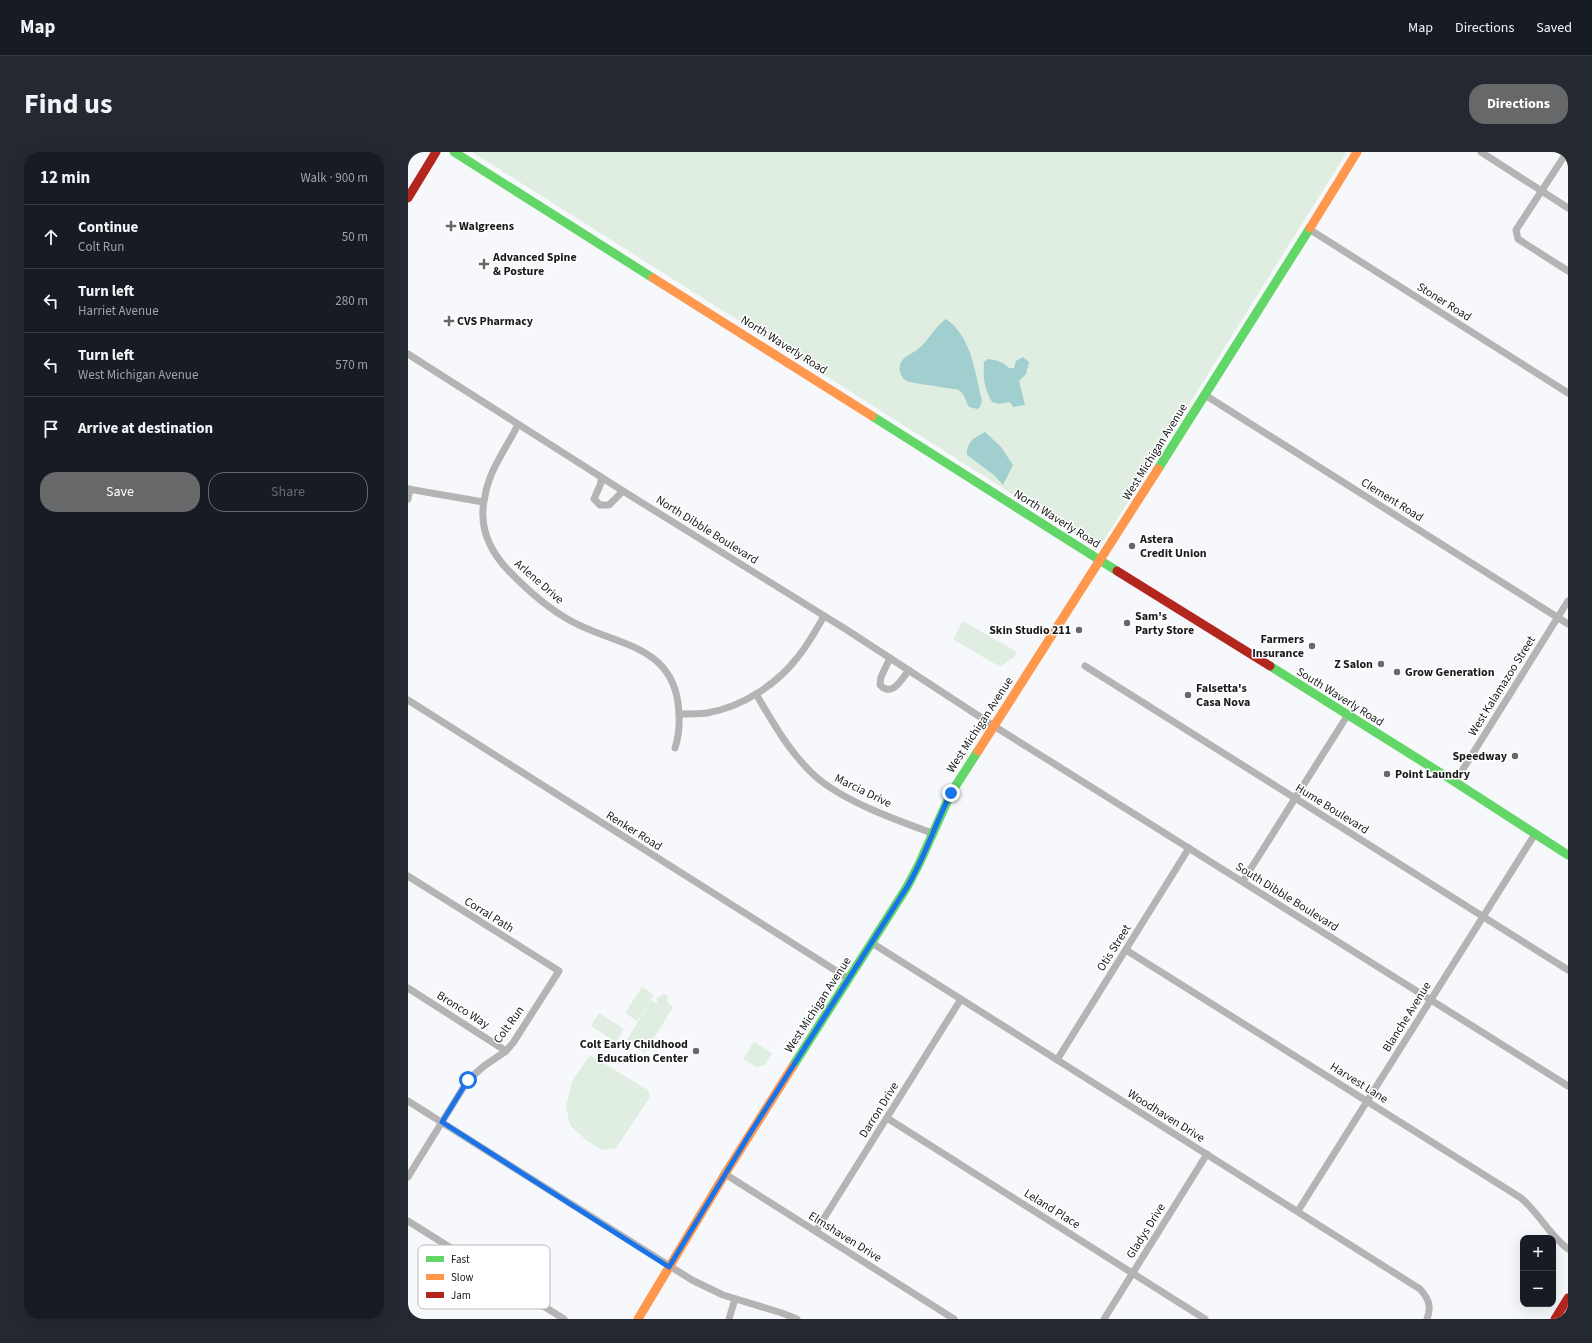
<!DOCTYPE html>
<html lang="en">
<head>
<meta charset="utf-8">
<style>
	:root { --surface:#171b24; --page:#242831; --text:#f1f3f6; --muted:#9ea1a6; --line:#363941; --accent:#66686a }
	body { margin:0; font-family:"Source Sans 3",sans-serif; background:var(--page); color:var(--text) }
	.controls { position:absolute; right:12px; bottom:12px; display:grid; overflow:hidden; border-radius:8px; box-shadow:0 4px 16px #0002 }
	.controls button { width:36px; height:36px; display:grid; place-items:center; padding:0; border:0; border-bottom:1px solid var(--line); background:var(--surface); color:var(--text); font:20px sans-serif }
	.stop { position:absolute; width:12px; height:12px; margin:-9px; border:3px solid #1a73e8; border-radius:50%; background:#fff }
	.stop.end { background:#1a73e8; border-color:#fff; box-shadow:0 1px 4px #0008 }
	.list { margin:0; padding:0; list-style:none }
	h2 { display:flex; justify-content:space-between; align-items:center; height:52px; margin:0; padding:0 16px; font-size:17px }
	h2 small { font-size:13px; font-weight:400; color:var(--muted) }
	.list li { display:grid; grid-template-columns:26px 1fr auto; gap:12px; align-items:center; box-sizing:border-box; height:64px; padding:0 16px; border-top:1px solid var(--line) }
	.list b { display:block; font-size:15px; white-space:nowrap }
	.list p { margin:0; font-size:13px; white-space:nowrap; color:var(--muted) }
	.list em { font-size:13px; font-style:normal; color:var(--muted) }
	.actions { display:flex; gap:8px; padding:12px 16px }
	.actions a { flex:1; padding:9px 0; border:1px solid var(--accent); border-radius:16px; text-align:center; font-size:14px; color:var(--accent) }
	.actions .main { background:var(--accent); color:#fff }
	.icon { flex:none; width:22px; height:22px; fill:none; stroke:currentColor; stroke-width:2; stroke-linecap:round; stroke-linejoin:round }
	.map { position:relative; flex:none; width:1160px; height:1167px; overflow:hidden; border-radius:16px }
	header { display:flex; align-items:center; gap:24px; box-sizing:border-box; height:56px; padding:0 20px; background:var(--surface); border-bottom:1px solid var(--line) }
	header strong { font-size:19px }
	nav { display:flex; gap:22px; margin-inline-start:auto; font-size:14px }
	.intro { display:flex; align-items:center; justify-content:space-between; box-sizing:border-box; height:96px; padding:0 24px }
	h1 { margin:0; font-size:28px }
	.button { padding:10px 18px; border-radius:16px; background:var(--accent); color:#fff; font-size:14px; font-weight:700 }
	main { display:flex; gap:24px; padding:0 24px }
	aside { flex:1; background:var(--surface); border-radius:16px; box-shadow:0 4px 16px #0002 }
	.map>svg:first-child { display:block }
	.green { fill:#dfeee0 }
	.water { fill:#a1cece }
	.lines { fill:none; stroke-linecap:round; stroke-linejoin:round }
	.street { stroke:#b4b4b4; stroke-width:7 }
	.fast { stroke:#63d668; stroke-width:9 }
	.slow { stroke:#ff974d; stroke-width:9 }
	.jam { stroke:#b3261e; stroke-width:9 }
	.route { stroke:#1a73e8; stroke-width:5 }
	.poi-dot { fill:#66686a; stroke:#fff; stroke-width:1.5 }
	.labels { text-anchor:middle; dominant-baseline:central; stroke-width:3; stroke-linejoin:round; paint-order:stroke }
	.poi-label { font-size:12px; font-weight:bold; fill:#191a1c; stroke:#fff; text-anchor:start }
	.street-label { font-size:12px; fill:#191a1c; stroke:#fff }
	.key { fill:#fff; stroke:#bababb; stroke-width:1 }
	.key-label { font-size:11px; fill:#191a1c }
</style>
</head>
<body>
<header>
<strong>Map</strong>
<nav><a>Map</a><a>Directions</a><a>Saved</a></nav>
</header>
<div class="intro"><h1>Find us</h1><a class="button">Directions</a></div>
<main>
<aside>
<h2>12 min<small>Walk · 900 m</small></h2>
<ul class="list">
<li><svg class="icon" aria-label="ahead" viewBox="0 0 24 24"><path d="M12 20V5M6 11l6-6 6 6"/></svg><div><b>Continue</b><p>Colt Run</p></div><em>50 m</em></li>
<li><svg class="icon" aria-label="left" viewBox="0 0 24 24"><path d="M17 20v-9H6M10 6l-5 5 5 5"/></svg><div><b>Turn left</b><p>Harriet Avenue</p></div><em>280 m</em></li>
<li><svg class="icon" aria-label="left" viewBox="0 0 24 24"><path d="M17 20v-9H6M10 6l-5 5 5 5"/></svg><div><b>Turn left</b><p>West Michigan Avenue</p></div><em>570 m</em></li>
<li><svg class="icon" aria-label="arrive" viewBox="0 0 24 24"><path d="M6 21V4h12l-3 4 3 4H6"/></svg><div><b>Arrive at destination</b></div></li>
</ul>
<div class="actions"><a class="main">Save</a><a>Share</a></div>
</aside>
<div class="map">
<svg width="1160" height="1167" viewBox="0 0 1160 1167">
	<rect width="100%" height="100%" fill="#f6f8fb"/>
	<g class="green">
		<path d="M64,0h875l-246,393 -5,2z"/>
		<path d="M555,469l54,31 -3,5 -14,10 -47,-28z"/>
		<path d="M234,835l12,8 -17,26 -12,-8z"/>
		<path d="M256,842l3,1 1,8 5,4 -28,46 -19,-11 25,-42 7,4 -2,-5z"/>
		<path d="M191,861l25,16 -8,13 -25,-16z"/>
		<path d="M346,890l18,11 -7,12 -9,2 -13,-8z"/>
		<path d="M182,903l58,35 2,7 -34,51 -14,2 -16,-10 -16,-15 -4,-18 6,-26z"/>
	</g>
	<g class="water">
		<path d="M538,167c26,18 29,54 36,82l-2,6 -3,2 -8,-2c-3,-5 -4,-12 -9,-16 -2,-2 -5,-2 -8,-2 -7,-2 -43,-6 -45,-8 -4,-2 -6,-5 -7,-9 -2,-14 8,-16 17,-22 12,-9 18,-24 29,-31z"/>
		<path d="M615,205l6,5 -3,12 -7,7 6,24 -12,2 -3,-5 -11,2 -7,-2c-8,-14 -9,-24 -8,-40l4,-3c9,1 15,3 21,9h5l2,-7z"/>
		<path d="M577,280l16,15 12,18 -10,20 -9,-10 -27,-20c0,-14 7,-17 18,-23z"/>
	</g>
	<g class="lines">
		<g class="street">
			<path d="M1073,0l87,56"/>
			<path d="M1159,0l-51,78 2,9 50,32"/>
			<path d="M901,77l259,164"/>
			<path d="M0,202l215,137 224,139 147,96 574,360"/>
			<path d="M797,243l363,229"/>
			<path d="M110,272c-5,12 -13,23 -19,35 -7,12 -13,28 -15,42 -5,28 6,50 24,69 19,20 39,38 63,51 43,24 99,23 107,82 2,15 2,30 -3,45"/>
			<path d="M193,325v6l-7,16 6,6h9l14,-14"/>
			<path d="M0,337l75,13"/>
			<path d="M0,347l2,-10"/>
			<path d="M482,506l-9,19 -1,8c12,13 22,-6 29,-15"/>
			<path d="M677,514l483,304"/>
			<path d="M348,542c17,29 34,59 59,82 28,25 81,44 117,57"/>
			<path d="M0,548l441,279"/>
			<path d="M271,562c10,0 19,0 28,-1 35,-6 69,-28 90,-55 11,-13 19,-28 27,-42"/>
			<path d="M1047,630l113,-181"/>
			<path d="M0,724l151,95 -46,72 -7,8 -22,15 -16,14 -60,97"/>
			<path d="M835,729l104,-165"/>
			<path d="M464,791l548,346c8,9 12,17 7,30"/>
			<path d="M718,798l395,248c18,15 28,37 47,51"/>
			<path d="M0,836l98,63"/>
			<path d="M649,908l132,-212"/>
			<path d="M0,949l284,179 31,15 59,18 15,6"/>
			<path d="M479,966l318,201"/>
			<path d="M317,1022l229,145"/>
			<path d="M890,1059l237,-377"/>
			<path d="M0,1069l156,98"/>
			<path d="M408,1079l145,-232"/>
			<path d="M321,1167l6,-20"/>
			<path d="M696,1167l103,-165"/>
		</g>
		<g class="fast">
			<path d="M46,0l199,126"/>
			<path d="M464,264l245,155"/>
			<path d="M750,317l152,-241"/>
			<path d="M862,514l185,116 113,73"/>
			<path d="M385,914l114,-179 12,-23 32,-71 27,-42"/>
		</g>
		<g class="slow">
			<path d="M902,76l47,-76"/>
			<path d="M245,126l219,138"/>
			<path d="M570,599l180,-282"/>
			<path d="M230,1167l87,-145 68,-108"/>
		</g>
		<g class="jam">
			<path d="M0,46l28,-46"/>
			<path d="M709,419l153,95"/>
			<path d="M1147,1167l13,-21"/>
		</g>
	</g>
	<g class="lines">
		<path class="route" d="M60,928l-26,42 227,145 80,-132 158,-248c18,-30 28,-63 44,-94"/>
	</g>
	<g class="poi-dot">
		<path d="M41 68h4v4h4v4h-4v4h-4v-4h-4v-4h4z"/>
		<path d="M74 106h4v4h4v4h-4v4h-4v-4h-4v-4h4z"/>
		<path d="M39 163h4v4h4v4h-4v4h-4v-4h-4v-4h4z"/>
		<circle cx="724" cy="394" r="4"/>
		<circle cx="719" cy="471" r="4"/>
		<circle cx="671" cy="478" r="4"/>
		<circle cx="904" cy="494" r="4"/>
		<circle cx="973" cy="512" r="4"/>
		<circle cx="989" cy="520" r="4"/>
		<circle cx="780" cy="543" r="4"/>
		<circle cx="1107" cy="604" r="4"/>
		<circle cx="979" cy="622" r="4"/>
		<circle cx="288" cy="899" r="4"/>
	</g>
	<g class="labels">
		<g class="poi-label">
			<text x="51" y="74">Walgreens</text>
			<text x="85" y="105">Advanced Spine<tspan x="85" dy="14">&amp; Posture</tspan></text>
			<text x="49" y="169">CVS Pharmacy</text>
			<text x="732" y="387">Astera<tspan x="732" dy="14">Credit Union</tspan></text>
			<text x="727" y="464">Sam's<tspan x="727" dy="14">Party Store</tspan></text>
			<text x="663" y="478" text-anchor="end">Skin Studio 211</text>
			<text x="896" y="487" text-anchor="end">Farmers<tspan x="896" dy="14">Insurance</tspan></text>
			<text x="965" y="512" text-anchor="end">Z Salon</text>
			<text x="997" y="520">Grow Generation</text>
			<text x="788" y="536">Falsetta's<tspan x="788" dy="14">Casa Nova</tspan></text>
			<text x="1099" y="604" text-anchor="end">Speedway</text>
			<text x="987" y="622">Point Laundry</text>
			<text x="280" y="892" text-anchor="end">Colt Early Childhood<tspan x="280" dy="14">Education Center</tspan></text>
		</g>
		<g class="street-label">
			<text transform="translate(1036 150) rotate(32)">Stoner Road</text>
			<text transform="translate(376 193) rotate(32)">North Waverly Road</text>
			<text transform="translate(747 300) rotate(-58)">West Michigan Avenue</text>
			<text transform="translate(984 348) rotate(32)">Clement Road</text>
			<text transform="translate(649 367) rotate(32)">North Waverly Road</text>
			<text transform="translate(299 378) rotate(32)">North Dibble Boulevard</text>
			<text transform="translate(131 430) rotate(41)">Arlene Drive</text>
			<text transform="translate(1094 534) rotate(-58)">West Kalamazoo Street</text>
			<text transform="translate(932 545) rotate(32)">South Waverly Road</text>
			<text transform="translate(572 573) rotate(-57)">West Michigan Avenue</text>
			<text transform="translate(455 639) rotate(26)">Marcia Drive</text>
			<text transform="translate(924 657) rotate(32)">Hume Boulevard</text>
			<text transform="translate(226 679) rotate(32)">Renker Road</text>
			<text transform="translate(879 745) rotate(32)">South Dibble Boulevard</text>
			<text transform="translate(81 763) rotate(32)">Corral Path</text>
			<text transform="translate(706 796) rotate(-58)">Otis Street</text>
			<text transform="translate(410 853) rotate(-57)">West Michigan Avenue</text>
			<text transform="translate(55 858) rotate(32)">Bronco Way</text>
			<text transform="translate(999 865) rotate(-58)">Blanche Avenue</text>
			<text transform="translate(101 873) rotate(-54)">Colt Run</text>
			<text transform="translate(951 931) rotate(32)">Harvest Lane</text>
			<text transform="translate(471 958) rotate(-58)">Darron Drive</text>
			<text transform="translate(758 964) rotate(32)">Woodhaven Drive</text>
			<text transform="translate(644 1057) rotate(32)">Leland Place</text>
			<text transform="translate(738 1079) rotate(-58)">Gladys Drive</text>
			<text transform="translate(437 1085) rotate(32)">Elmshaven Drive</text>
		</g>
	</g>
	<rect x="10" y="1093" width="132" height="64" rx="6" class="key"/>
	<rect x="18" y="1104" width="18" height="6" fill="#63d668"/>
	<rect x="18" y="1122" width="18" height="6" fill="#ff974d"/>
	<rect x="18" y="1140" width="18" height="6" fill="#b3261e"/>
	<g class="key-label">
		<text x="43" y="1111">Fast</text>
		<text x="43" y="1129">Slow</text>
		<text x="43" y="1147">Jam</text>
	</g>
</svg>
<div class="controls">
<button>+</button>
<button>−</button>
</div>
<div class="stop" style="left:60px;top:928px"></div>
<div class="stop end" style="left:543px;top:641px"></div>
</div>
</main>
</body>
</html>
